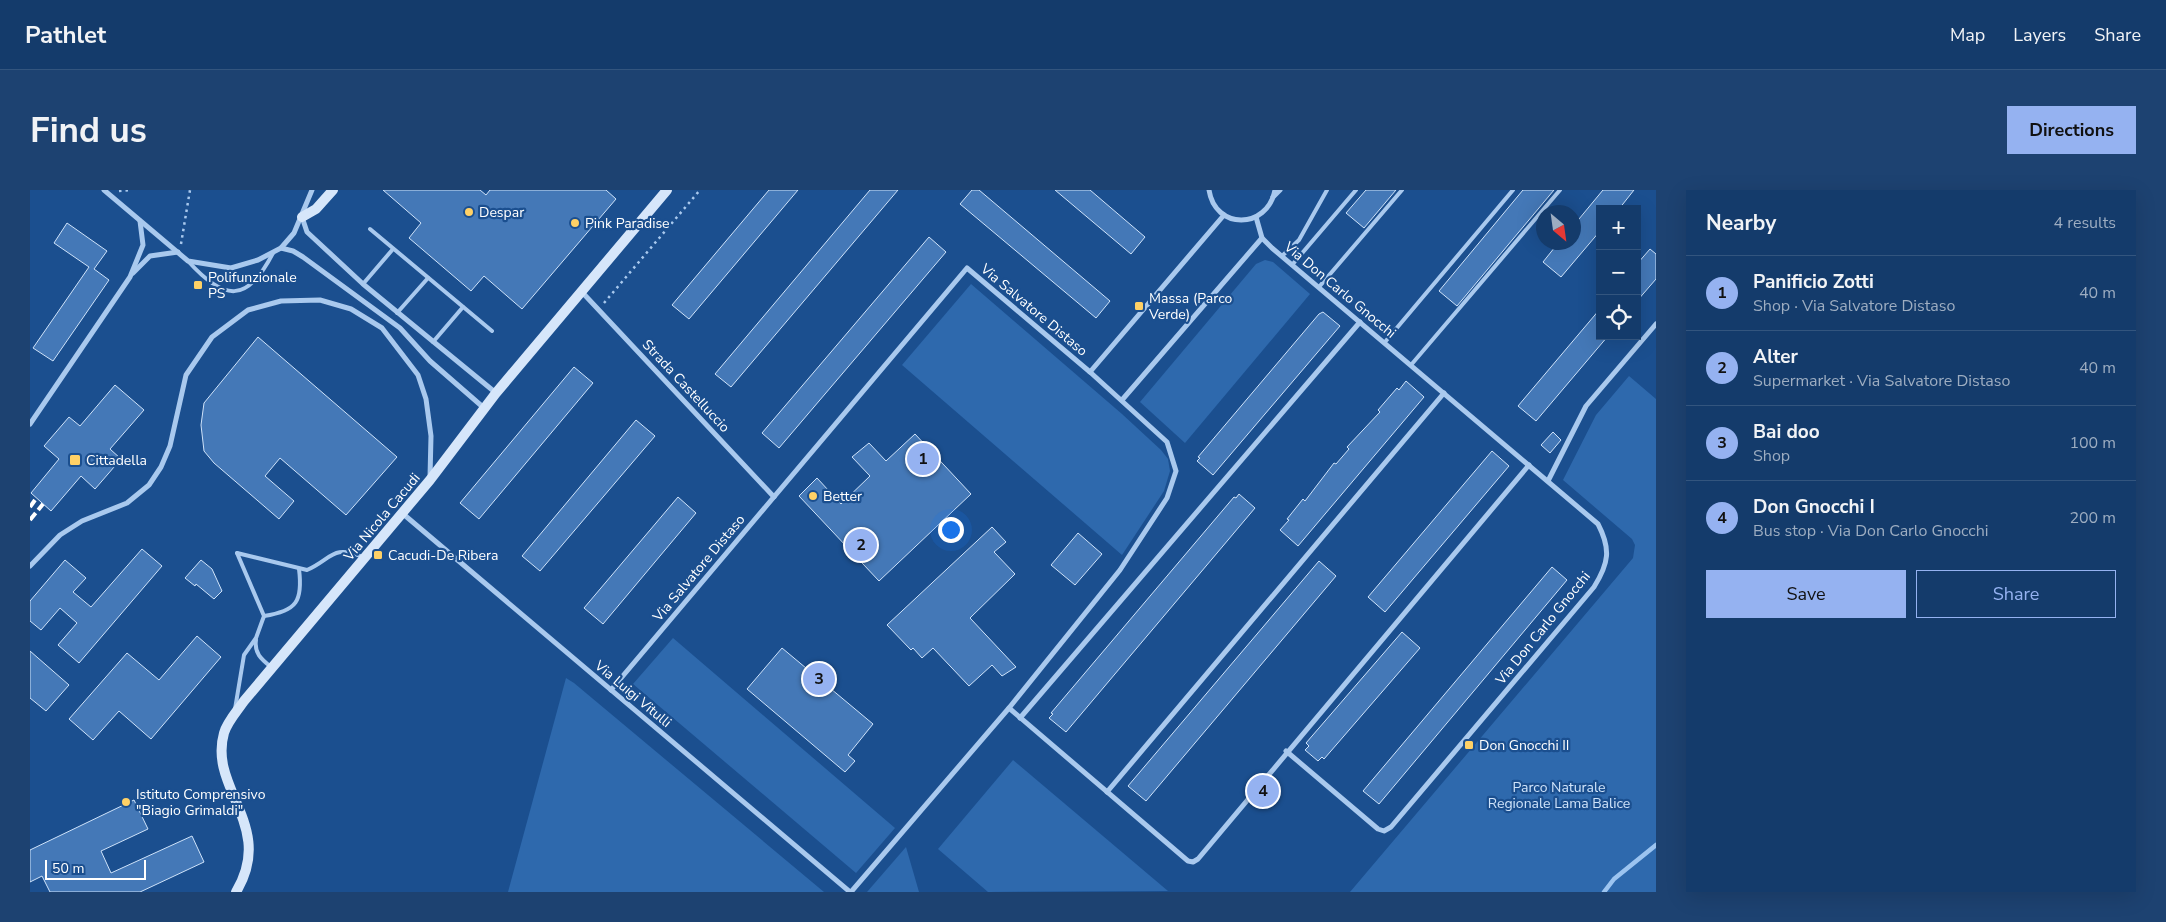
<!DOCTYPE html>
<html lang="en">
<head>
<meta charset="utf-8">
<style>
	:root { --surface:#143b6b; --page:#1d4271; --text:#f1f3f6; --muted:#9dadc1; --line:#33557e; --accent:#95b2f1 }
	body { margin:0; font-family:"Nunito Sans",sans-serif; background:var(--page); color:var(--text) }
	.controls { position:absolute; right:15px; top:15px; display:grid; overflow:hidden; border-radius:0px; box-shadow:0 5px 20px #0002 }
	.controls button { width:45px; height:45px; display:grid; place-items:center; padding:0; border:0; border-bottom:1px solid var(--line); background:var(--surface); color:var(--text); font:25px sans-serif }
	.compass { position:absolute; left:1506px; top:15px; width:45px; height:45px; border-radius:50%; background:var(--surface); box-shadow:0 5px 20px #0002; rotate:151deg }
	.scale { position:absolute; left:15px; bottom:12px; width:101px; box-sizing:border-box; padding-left:5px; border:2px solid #fff; border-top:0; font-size:14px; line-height:18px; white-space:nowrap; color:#fff; -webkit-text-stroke:4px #1b4f8f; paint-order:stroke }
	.you { position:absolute; left:920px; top:339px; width:18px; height:18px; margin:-12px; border:4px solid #fff; border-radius:50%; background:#1a73e8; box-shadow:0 0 0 8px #1a73e833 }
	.badge { display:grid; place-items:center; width:32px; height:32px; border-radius:50%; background:var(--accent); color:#111; font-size:16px; font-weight:700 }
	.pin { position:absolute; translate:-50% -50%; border:2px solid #fff; box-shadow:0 1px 5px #0006 }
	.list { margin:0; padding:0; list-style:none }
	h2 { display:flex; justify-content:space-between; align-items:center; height:65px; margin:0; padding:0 20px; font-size:21px }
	h2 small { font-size:16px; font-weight:400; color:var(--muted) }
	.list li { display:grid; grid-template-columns:32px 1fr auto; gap:15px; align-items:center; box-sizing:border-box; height:75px; padding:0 20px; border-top:1px solid var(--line) }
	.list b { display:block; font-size:19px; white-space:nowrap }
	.list p { margin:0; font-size:16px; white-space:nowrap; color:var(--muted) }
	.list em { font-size:16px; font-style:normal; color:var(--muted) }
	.actions { display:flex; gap:10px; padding:15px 20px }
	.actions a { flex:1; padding:11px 0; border:1px solid var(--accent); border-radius:0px; text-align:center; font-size:18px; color:var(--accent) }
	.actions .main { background:var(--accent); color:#111 }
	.icon { flex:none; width:28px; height:28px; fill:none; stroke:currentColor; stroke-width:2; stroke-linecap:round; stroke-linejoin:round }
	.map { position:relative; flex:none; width:1626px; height:702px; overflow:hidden; border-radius:0px }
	header { display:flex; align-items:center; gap:30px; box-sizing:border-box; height:70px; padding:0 25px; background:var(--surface); border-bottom:1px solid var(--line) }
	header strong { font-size:24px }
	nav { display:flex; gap:28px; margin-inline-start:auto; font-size:18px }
	.intro { display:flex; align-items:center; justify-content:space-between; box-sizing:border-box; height:120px; padding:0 30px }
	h1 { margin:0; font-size:35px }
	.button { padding:12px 22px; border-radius:0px; background:var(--accent); color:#111; font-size:18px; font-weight:700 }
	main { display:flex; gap:30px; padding:0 30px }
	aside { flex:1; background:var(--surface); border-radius:0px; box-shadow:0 5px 20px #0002 }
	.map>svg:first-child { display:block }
	.green { fill:#2e69ad }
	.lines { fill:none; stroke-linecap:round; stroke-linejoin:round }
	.stream { stroke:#9cc4f0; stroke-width:4.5 }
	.building { fill:#4478b7; stroke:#cfe3fa }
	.path { stroke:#a9c9ee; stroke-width:2.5; stroke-dasharray:2.5 4; stroke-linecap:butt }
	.lane { stroke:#a9c9ee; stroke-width:4 }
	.street { stroke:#a9c9ee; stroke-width:5 }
	.secondary { stroke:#d6e6fa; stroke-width:10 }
	.rail { stroke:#fff; stroke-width:4; stroke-dasharray:9 4; stroke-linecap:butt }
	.poi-dot { fill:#ffd166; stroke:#1b4f8f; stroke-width:2 }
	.labels { text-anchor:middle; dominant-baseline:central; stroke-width:4.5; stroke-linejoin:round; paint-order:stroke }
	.poi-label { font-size:14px; fill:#fff; stroke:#1b4f8f; text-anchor:start }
	.street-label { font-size:14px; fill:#fff; stroke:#1b4f8f }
	.park-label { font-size:14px; fill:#cfe3fa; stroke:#1b4f8f }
</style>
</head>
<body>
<header>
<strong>Pathlet</strong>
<nav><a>Map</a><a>Layers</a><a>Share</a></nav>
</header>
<div class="intro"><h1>Find us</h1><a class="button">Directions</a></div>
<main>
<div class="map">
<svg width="1626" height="702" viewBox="0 0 1626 702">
	<rect width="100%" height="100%" fill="#1b4f8f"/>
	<g class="green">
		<path d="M1235,70l8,2 37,32 -125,149 -45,-41 116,-138z"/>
		<path d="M941,94l151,130 39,36 7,9 2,12 -6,20 -42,64 -220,-190z"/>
		<path d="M1599,186l27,23v493h-306l283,-334 2,-13 -3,-6 -69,-59 33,-65z"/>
		<path d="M643,448l222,190 -39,45 -223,-189z"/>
		<path d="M536,488l8,5 250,209h-316z"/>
		<path d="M983,570l155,131 -180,1 -50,-43z"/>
		<path d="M876,657l13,45h-52z"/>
	</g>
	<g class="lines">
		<path class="stream" d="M1574,702l10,-13 42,-34"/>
	</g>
	<g class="building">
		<path d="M353,0h97l6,5 4,-5h116l10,9 -94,110 -38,-33 -13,15 -62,-53 12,-15z"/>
		<path d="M739,0h29l-109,129 -17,-14z"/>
		<path d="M840,0h28l-167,197 -16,-13z"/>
		<path d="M942,0h7l131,111 -14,17 -136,-114z"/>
		<path d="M1025,0h35l55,47 -14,17z"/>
		<path d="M1336,0h30l-32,38 -18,-15z"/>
		<path d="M1493,0h31l-97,116 -18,-15z"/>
		<path d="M1573,0h31l-15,19h-19v22l-39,46 -18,-15 16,-20h15v-17z"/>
		<path d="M37,33l40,28 -13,18 15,11 -56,81 -20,-13 56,-81 -35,-24z"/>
		<path d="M899,47l17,15 -167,196 -17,-15z"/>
		<path d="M1620,59l6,5v25l-19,22v-37z"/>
		<path d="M1570,119v27h8l-72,85 -18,-15z"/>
		<path d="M1293,122l17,14 -127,149 -16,-14 3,-3 -2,-1 121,-143z"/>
		<path d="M228,147l139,120 -51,58 -66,-57 -15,18 29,25 -15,18 -65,-56 -10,-12 -3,-26 3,-22z"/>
		<path d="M544,177l19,16 -114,136 -19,-16z"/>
		<path d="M1376,191l18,16 -126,149 -18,-16 9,-10 -2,-1 16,-20 2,2 29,-38 2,1 13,-15 -2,-2 33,-35 -2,-2 19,-22 2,2z"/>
		<path d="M85,195l29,25 -34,39 11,10 -26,30 -14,-13 -30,35 -20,-18 28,-34 -15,-13 25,-29 11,9z"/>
		<path d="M606,230l19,16 -115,135 -18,-15z"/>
		<path d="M1523,242l8,8 -11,13 -9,-8z"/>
		<path d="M885,244l56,60 -92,87 -80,-85 18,-18 24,26 29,-28 -18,-19 17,-14 17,18z"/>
		<path d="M1462,261l17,15 -124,146 -17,-15z"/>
		<path d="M1209,304l16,14 -189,224 -17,-14 4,-4 -2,-1 183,-216 2,1z"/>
		<path d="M648,307l18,16 -93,111 -19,-16z"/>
		<path d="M962,337l14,15 -12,10 21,22 -45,44 46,49 -14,9 -10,-11 -23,21 -36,-38 -11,10 -9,-10 -2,2 -24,-25z"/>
		<path d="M1048,343l24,21 -27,31 -24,-20z"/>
		<path d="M112,359l20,17 -83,97 -21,-18 19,-22 -17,-15 -19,22 -11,-9v-20l35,-41 21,18 -13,14 18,15z"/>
		<path d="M171,370l11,9 10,22 -8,8 -18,-15 -1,2 -10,-8z"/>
		<path d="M1289,371l17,15 -190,225 -18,-15z"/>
		<path d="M1522,377l15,13 -188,224 -16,-13z"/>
		<path d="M1372,442l18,16 -96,111 -2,-2 -4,4 -13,-11 4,-4 -3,-3z"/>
		<path d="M167,446l24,21 -70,82 -32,-28 -26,29 -24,-21 58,-66 32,27z"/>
		<path d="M752,458l91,76 -25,31 7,6 -10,11 -98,-83z"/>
		<path d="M0,461l39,34 -23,26 -16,-13z"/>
		<path d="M104,610l14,29 -47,22 10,22 81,-37 12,26 -64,30h-90l-8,-16 -12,6v-32z"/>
	</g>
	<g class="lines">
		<g class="path">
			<path d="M89,1l12,-1"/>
			<path d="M151,54l9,-54"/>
			<path d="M574,113l96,-113"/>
		</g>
		<g class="lane">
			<path d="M340,39l122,102"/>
			<path d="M1252,66l17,-16 28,-50"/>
			<path d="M158,71c36,40 59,43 85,-8"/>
			<path d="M1262,75l64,-75"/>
			<path d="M333,94l30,-35"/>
			<path d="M1289,97l83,-97"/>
			<path d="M367,123l31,-35"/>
			<path d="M403,152l30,-35"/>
			<path d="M1355,152l128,-152"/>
			<path d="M1381,175l149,-175"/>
			<path d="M207,363l70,17c25,-11 25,-26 56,-13"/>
			<path d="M234,426c33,-5 39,-15 35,-47"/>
			<path d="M226,450c-2,13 5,19 15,27"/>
			<path d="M205,519l9,-54 12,-17 8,-22 -27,-63"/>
		</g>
		<g class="street">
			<path d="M74,0l84,71 43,7 27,-8 23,-12 13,-15 18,-43"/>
			<path d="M1179,0c6,40 58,40 66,0"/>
			<path d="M1243,7l7,-7"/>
			<path d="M272,27l5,15 56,52 133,109"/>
			<path d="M1226,27l6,21 10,10 326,276c13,25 11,39 -4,63l-203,240 -7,4 -6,-2 -92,-78"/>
			<path d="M251,58l12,3 10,6 97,71 30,33 54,47"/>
			<path d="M103,83l17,-17 28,-4"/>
			<path d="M551,101l193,206"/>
			<path d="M1060,182l134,-157"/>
			<path d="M1092,210l140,-162"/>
			<path d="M0,234l100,-147 13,-32 -3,-24"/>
			<path d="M1518,291l38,-75 70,-82"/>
			<path d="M372,323l448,379"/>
			<path d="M0,376l30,-31 22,-14 45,-18 22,-18 12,-18 9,-21 16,-71 26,-38 36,-27 33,-9 39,-1 31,9 31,19 36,47 8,24 5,37 -1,41"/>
			<path d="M581,500l356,-422 123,104 77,70 9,29 -9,27 -47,72 -111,138 -158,184"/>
			<path d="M979,518l179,153 5,1 5,-3 331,-394"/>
			<path d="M990,528l340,-396"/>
			<path d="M1077,602l337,-399"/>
		</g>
		<g class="secondary">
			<path d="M272,27l14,-8 17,-19"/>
			<path d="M206,702c40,-66 -28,-103 -12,-159 3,-11 14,-23 20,-32l186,-221 66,-87 171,-203"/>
		</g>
		<g class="rail">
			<path d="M0,317l5,-7"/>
			<path d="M0,330l13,-16"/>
		</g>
	</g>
	<g class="poi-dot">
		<circle cx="439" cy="22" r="5"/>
		<circle cx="545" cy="33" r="5"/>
		<rect x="163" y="90" width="10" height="10" rx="2.5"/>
		<rect x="1104" y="111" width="10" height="10" rx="2.5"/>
		<rect x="39" y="264" width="12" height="12" rx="2.5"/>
		<circle cx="783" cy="306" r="5"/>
		<rect x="343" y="360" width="10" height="10" rx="2.5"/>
		<rect x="1434" y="550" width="10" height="10" rx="2.5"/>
		<circle cx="96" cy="612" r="5"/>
	</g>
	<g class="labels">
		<g class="poi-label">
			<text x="449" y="22">Despar</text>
			<text x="555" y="33">Pink Paradise</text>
			<text x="178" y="87">Polifunzionale<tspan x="178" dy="16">PS</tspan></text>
			<text x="1119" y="108">Massa (Parco<tspan x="1119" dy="16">Verde)</tspan></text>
			<text x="56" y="270">Cittadella</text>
			<text x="793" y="306">Better</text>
			<text x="358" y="365">Cacudi-De Ribera</text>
			<text x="1449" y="555">Don Gnocchi II</text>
			<text x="106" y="604">Istituto Comprensivo<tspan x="106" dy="16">"Biagio Grimaldi"</tspan></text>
		</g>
		<g class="street-label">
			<text transform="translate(1310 100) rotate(40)">Via Don Carlo Gnocchi</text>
			<text transform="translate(1004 120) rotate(40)">Via Salvatore Distaso</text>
			<text transform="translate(656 196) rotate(47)">Strada Castelluccio</text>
			<text transform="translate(352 327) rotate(-50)">Via Nicola Cacudi</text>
			<text transform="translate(669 378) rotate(-50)">Via Salvatore Distaso</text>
			<text transform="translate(1513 438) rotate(-51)">Via Don Carlo Gnocchi</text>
			<text transform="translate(603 504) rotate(40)">Via Luigi Vitulli</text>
		</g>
		<g class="park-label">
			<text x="1529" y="597">Parco Naturale<tspan x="1529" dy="16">Regionale Lama Balice</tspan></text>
		</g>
	</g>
</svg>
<div class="controls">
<button>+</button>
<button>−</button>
<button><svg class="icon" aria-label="locate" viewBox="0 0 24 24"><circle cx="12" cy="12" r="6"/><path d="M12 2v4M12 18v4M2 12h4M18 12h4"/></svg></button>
</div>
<svg class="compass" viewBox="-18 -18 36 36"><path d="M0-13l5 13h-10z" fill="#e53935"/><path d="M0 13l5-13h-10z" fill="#9dadc1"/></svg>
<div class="scale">50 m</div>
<div class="you"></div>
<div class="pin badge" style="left:893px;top:269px">1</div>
<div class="pin badge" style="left:831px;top:355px">2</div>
<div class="pin badge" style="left:789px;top:489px">3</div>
<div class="pin badge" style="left:1233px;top:601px">4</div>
</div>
<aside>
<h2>Nearby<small>4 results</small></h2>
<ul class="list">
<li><span class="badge">1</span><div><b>Panificio Zotti</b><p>Shop · Via Salvatore Distaso</p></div><em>40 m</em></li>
<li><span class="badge">2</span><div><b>Alter</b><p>Supermarket · Via Salvatore Distaso</p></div><em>40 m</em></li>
<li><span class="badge">3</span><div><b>Bai doo</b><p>Shop</p></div><em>100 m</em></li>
<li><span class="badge">4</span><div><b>Don Gnocchi I</b><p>Bus stop · Via Don Carlo Gnocchi</p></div><em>200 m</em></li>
</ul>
<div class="actions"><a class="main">Save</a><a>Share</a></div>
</aside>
</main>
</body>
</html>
